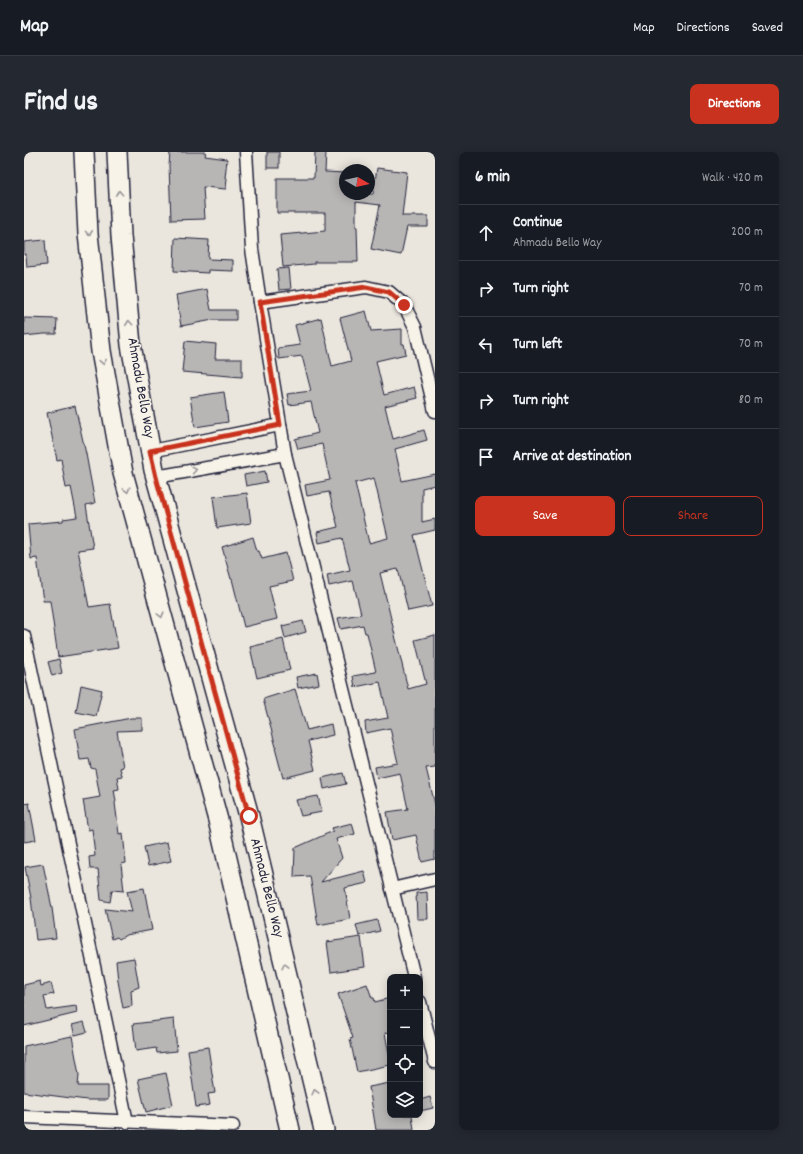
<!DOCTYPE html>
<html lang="en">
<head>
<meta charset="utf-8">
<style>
	:root { --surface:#171b24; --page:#242831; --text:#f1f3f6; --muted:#9ea1a6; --line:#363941; --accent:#c8321e }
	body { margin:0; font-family:Dekko,sans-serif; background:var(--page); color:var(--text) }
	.controls { position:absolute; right:12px; bottom:12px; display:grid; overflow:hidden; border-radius:8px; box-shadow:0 2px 10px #0003 }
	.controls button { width:36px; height:36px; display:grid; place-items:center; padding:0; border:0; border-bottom:1px solid var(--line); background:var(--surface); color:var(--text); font:20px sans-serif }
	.compass { position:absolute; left:315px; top:12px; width:36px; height:36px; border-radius:50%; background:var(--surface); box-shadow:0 2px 10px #0003; rotate:99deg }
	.stop { position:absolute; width:12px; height:12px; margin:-9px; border:3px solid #c8321e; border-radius:50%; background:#fff }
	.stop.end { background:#c8321e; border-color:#fff; box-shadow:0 1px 4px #0008 }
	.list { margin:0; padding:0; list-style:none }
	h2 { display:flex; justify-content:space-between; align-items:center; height:52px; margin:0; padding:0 16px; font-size:17px }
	h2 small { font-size:13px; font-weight:400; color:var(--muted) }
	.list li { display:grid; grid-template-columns:26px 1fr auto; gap:12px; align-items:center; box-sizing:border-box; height:56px; padding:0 16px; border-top:1px solid var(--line) }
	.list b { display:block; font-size:15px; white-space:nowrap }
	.list p { margin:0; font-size:13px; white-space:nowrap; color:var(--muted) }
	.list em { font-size:13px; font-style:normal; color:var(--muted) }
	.actions { display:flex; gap:8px; padding:12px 16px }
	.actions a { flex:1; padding:9px 0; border:1px solid var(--accent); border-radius:8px; text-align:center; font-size:14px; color:var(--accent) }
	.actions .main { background:var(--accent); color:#fff }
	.icon { flex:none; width:22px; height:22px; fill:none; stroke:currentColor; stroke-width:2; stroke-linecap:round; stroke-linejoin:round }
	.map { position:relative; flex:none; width:411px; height:978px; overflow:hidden; border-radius:8px }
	header { display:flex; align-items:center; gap:24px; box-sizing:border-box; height:56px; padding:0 20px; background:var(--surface); border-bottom:1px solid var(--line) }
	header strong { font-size:19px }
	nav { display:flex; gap:22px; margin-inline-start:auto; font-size:14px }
	.intro { display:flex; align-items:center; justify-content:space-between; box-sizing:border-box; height:96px; padding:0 24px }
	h1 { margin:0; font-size:28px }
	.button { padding:10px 18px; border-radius:8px; background:var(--accent); color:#fff; font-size:14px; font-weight:700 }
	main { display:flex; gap:24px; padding:0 24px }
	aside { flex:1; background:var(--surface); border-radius:8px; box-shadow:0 2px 10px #0003 }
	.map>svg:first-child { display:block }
	.building { fill:#b8b6b5; stroke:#22223b; fill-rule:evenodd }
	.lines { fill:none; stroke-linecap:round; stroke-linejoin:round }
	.street-casing { stroke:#22223b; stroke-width:15 }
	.primary-casing { stroke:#22223b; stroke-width:22 }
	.street { stroke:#f7f3e8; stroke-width:12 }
	.primary { stroke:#f7f3e8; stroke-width:19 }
	.oneway { stroke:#97959a }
	.route { stroke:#c8321e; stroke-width:5 }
	.labels { text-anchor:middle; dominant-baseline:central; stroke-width:3; stroke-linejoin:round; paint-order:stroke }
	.street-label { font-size:15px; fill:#22223b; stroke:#f7f3e8 }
</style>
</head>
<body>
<header>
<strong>Map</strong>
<nav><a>Map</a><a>Directions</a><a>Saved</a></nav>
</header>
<div class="intro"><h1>Find us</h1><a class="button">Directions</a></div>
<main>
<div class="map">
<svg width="411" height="978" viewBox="0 0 411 978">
	<rect width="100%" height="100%" fill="#eae6de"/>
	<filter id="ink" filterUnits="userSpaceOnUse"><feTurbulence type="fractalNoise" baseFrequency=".025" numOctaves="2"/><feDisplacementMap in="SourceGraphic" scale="8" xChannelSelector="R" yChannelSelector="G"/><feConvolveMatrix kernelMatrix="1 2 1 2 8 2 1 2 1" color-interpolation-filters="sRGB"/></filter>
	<g filter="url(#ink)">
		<g class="building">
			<path d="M146,0h36l-1,4 22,3 -2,19h2l-1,11 -23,-2 2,32 -34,1 -2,-54z"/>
			<rect x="243" y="0" width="12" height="16"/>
			<path d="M291,0h11l-1,20 20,1v21h28l4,-26 30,4 -5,44h26v11h-21l-6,28 -30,-6 9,-44 -24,-3v25h1l1,35h-44v2l-31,3 -3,-32 45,-4v-18h-48v-35h37z"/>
			<path d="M151,86l34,2 -1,19 25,1v11l-25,-1v3l-34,-2z"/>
			<path d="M21,88l2,25 -20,2 -1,-12h-2v-13z"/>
			<path d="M265,116l2,21 -12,1 -2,-21z"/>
			<path d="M183,137l4,21h25v10h-23l-32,6 -5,-31z"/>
			<path d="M342,159l5,20 31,-2v15h2l2,10 -30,7 8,34 30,-8 3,11 -32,8 8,33 31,-9 3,10 -32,9 7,32 33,-7v11l-13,3v34l13,-3v11l-21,5 18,71 -24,5 -10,-42 -18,4 28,116 18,-5 -11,-44 20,-5v132l-9,1 9,37v54l-13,3 -6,-27 -24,5 -5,-28 21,-3 -8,-36 -23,5 -2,-11 23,-4 -8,-35 -24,5 -1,-11 23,-4 -8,-36 -25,5 -2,-11 23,-4 -9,-39h-2l-2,-8 -22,4 -3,-11 23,-4 -8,-33 -24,5 -2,-11 23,-5 -8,-32 -23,5 -2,-11 21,-5 -9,-35 -22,4 -2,-11 25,-5 -8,-36 -24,5 -3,-10 23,-6 -7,-31 -22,3 -2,-11 24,-3 -9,-35 -23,3 -1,-11 22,-3 -5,-20 26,-7 11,48 19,-5 -11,-43zM350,326l14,60 -19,5 -14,-60z"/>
			<path d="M0,166l33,1 -1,15h-12l-20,2z"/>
			<path d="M161,189l31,3 -1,15h27v18l-60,-5z"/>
			<path d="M200,240l4,30 -33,5 -5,-30z"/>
			<path d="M51,254l11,48 9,49 -9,2 7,43 -15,2 11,57 21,-3 8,44 -60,9 -8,-56h-7l-6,-43 -6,1 -3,-35 35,-3v-2l14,-2 -6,-30 -5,1 -5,-29 -4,1 -10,-47z"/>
			<path d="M241,319l2,11 -21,4 -2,-11z"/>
			<path d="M223,341l4,30 -34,5 -4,-31z"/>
			<path d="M229,385l4,14h2l3,8 24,-6 7,28 -24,5 8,33 -33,8 -12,-48h-1l-9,-32z"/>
			<path d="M279,469l3,11 -21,6 -3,-12z"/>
			<path d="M259,487l7,31 -33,8 -7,-31z"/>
			<path d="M35,507l3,14 -10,3 -4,-14z"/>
			<path d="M293,521l2,11 -21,4 -2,-11z"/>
			<path d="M57,533l21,5 -6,26 -20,-4z"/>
			<path d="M271,537l12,41 24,-6 2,11 -25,6 7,29 -32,8 -8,-30 1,-1 -13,-48z"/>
			<path d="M107,566h11v12l-25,1 6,36 -3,1 2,8 -5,1 2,12 -5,1 2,11 -1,2 4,31 4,-1 3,30 -5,1 3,27 -12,-1 -2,12 -9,-2 -3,-31h-8l-1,-12 6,-1 -3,-27 -4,1 -5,-30 17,-3 -5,-28 -4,-1 -2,-9 -9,1 -5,-31z"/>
			<path d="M319,621l3,11 -22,5 -2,-11z"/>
			<path d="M294,644l4,16 -21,4 -5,-16z"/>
			<path d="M5,651l7,37 -12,2v-38z"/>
			<path d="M328,671l3,11 -19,5 6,19 -21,24 43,-11 3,12 -22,5 5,31 -32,6 -8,-49 -16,1 1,-29 38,-17 -1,-3z"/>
			<path d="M143,690l4,19 -23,5 -4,-19z"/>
			<path d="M19,712l9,44 4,30 -20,2 -5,-42 -6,-31z"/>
			<path d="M120,736l8,42 -26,5 -7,4 -2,-2 -5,2 -7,-30 27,3 -5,-21z"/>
			<path d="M403,740l1,27h-11l-1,-26z"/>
			<path d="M353,768l3,11 -21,5 -3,-11z"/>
			<path d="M337,785l4,30 -34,5 -4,-30z"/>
			<path d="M110,806l5,29 -8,3 1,16 -9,2 -5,-27 -2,-20z"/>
			<path d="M16,829l1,5 10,-3 3,11 -10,2 3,14 29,-4 1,7 -53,13v-41z"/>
			<path d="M343,832l5,14h2l1,4 15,-4v34l-5,1 5,26v6l-33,7 -7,-33 3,-1 -15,-44z"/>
			<path d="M150,867l3,32 -20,2 -1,-5 -20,3 -3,-27z"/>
			<path d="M60,870l3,10 -12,3 -3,-10z"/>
			<path d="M48,884l7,39 -1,11h30v14h-21l-63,-8v-46z"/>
			<path d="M184,895l7,46 -7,1 2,11 -14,2 -8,-57z"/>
			<path d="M142,921l7,32 -27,7 -8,-33z"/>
			<path d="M366,931v32h22l2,15h-38l-7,-43z"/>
			<path d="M406,945l3,11 -13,3v-11z"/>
		</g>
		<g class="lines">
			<g class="street-casing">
				<g id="street">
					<path d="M222,0l6,97 8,53 25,152 129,523"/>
					<path d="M236,150l106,-15 23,5 15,13 11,22 20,84"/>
					<path d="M127,299l129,-26"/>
					<path d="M132,325l129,-23"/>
					<path d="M0,484l103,486"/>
					<path d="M368,737l43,-10"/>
					<path d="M396,850l15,60"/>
					<path d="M0,965l209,9"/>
				</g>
			</g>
			<g class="primary-casing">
				<g id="primary">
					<path d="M60,0l4,82 13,117 22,122 95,347 72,310"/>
					<path d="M93,0l4,84 10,109 23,125 95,346 75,314"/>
				</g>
			</g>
			<use href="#street" class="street"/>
			<use href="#primary" class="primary"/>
		</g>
		<defs><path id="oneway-chevron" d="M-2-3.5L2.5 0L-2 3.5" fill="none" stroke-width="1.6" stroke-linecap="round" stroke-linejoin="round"/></defs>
		<g class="oneway">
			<use href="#oneway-chevron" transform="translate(95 41) rotate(-93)"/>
			<use href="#oneway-chevron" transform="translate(65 81) rotate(86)"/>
			<use href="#oneway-chevron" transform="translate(105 171) rotate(-95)"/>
			<use href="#oneway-chevron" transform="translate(79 210) rotate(80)"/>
			<use href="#oneway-chevron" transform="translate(170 318) rotate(-10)"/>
			<use href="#oneway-chevron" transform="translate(103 338) rotate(75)"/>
			<use href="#oneway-chevron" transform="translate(137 463) rotate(75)"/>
			<use href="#oneway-chevron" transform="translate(261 814) rotate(-104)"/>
			<use href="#oneway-chevron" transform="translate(291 940) rotate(-104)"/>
		</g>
	</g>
	<g class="lines" filter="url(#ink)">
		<path class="route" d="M225,664l-93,-339 -6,-26 130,-26 -20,-123 106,-15 23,5 15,13"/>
	</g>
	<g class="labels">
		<g class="street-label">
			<text transform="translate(116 236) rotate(80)">Ahmadu Bello Way</text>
			<text transform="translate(242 736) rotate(76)">Ahmadu Bello Way</text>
		</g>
	</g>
</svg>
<div class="controls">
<button>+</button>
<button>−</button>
<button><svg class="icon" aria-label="locate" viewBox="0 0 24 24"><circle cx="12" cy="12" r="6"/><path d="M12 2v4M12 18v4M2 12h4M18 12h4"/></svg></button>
<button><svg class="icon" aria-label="layers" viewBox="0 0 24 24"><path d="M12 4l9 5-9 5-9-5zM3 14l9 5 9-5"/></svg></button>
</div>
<svg class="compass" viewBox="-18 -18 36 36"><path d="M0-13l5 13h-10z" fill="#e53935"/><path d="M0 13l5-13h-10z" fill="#9ea1a6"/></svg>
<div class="stop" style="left:225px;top:664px"></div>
<div class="stop end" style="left:380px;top:153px"></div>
</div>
<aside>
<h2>6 min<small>Walk · 420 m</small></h2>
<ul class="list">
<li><svg class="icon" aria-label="ahead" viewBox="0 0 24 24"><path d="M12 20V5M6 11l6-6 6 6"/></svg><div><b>Continue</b><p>Ahmadu Bello Way</p></div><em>200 m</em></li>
<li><svg class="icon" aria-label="right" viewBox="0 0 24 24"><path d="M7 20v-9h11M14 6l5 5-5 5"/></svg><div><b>Turn right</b></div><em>70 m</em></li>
<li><svg class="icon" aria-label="left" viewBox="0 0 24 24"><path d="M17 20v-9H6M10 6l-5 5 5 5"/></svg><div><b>Turn left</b></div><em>70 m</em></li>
<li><svg class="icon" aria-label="right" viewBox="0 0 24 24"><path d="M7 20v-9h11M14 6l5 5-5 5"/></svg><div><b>Turn right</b></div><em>80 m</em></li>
<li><svg class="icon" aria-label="arrive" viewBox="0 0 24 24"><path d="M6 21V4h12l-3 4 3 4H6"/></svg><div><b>Arrive at destination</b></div></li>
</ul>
<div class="actions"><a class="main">Save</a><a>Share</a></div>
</aside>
</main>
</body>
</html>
